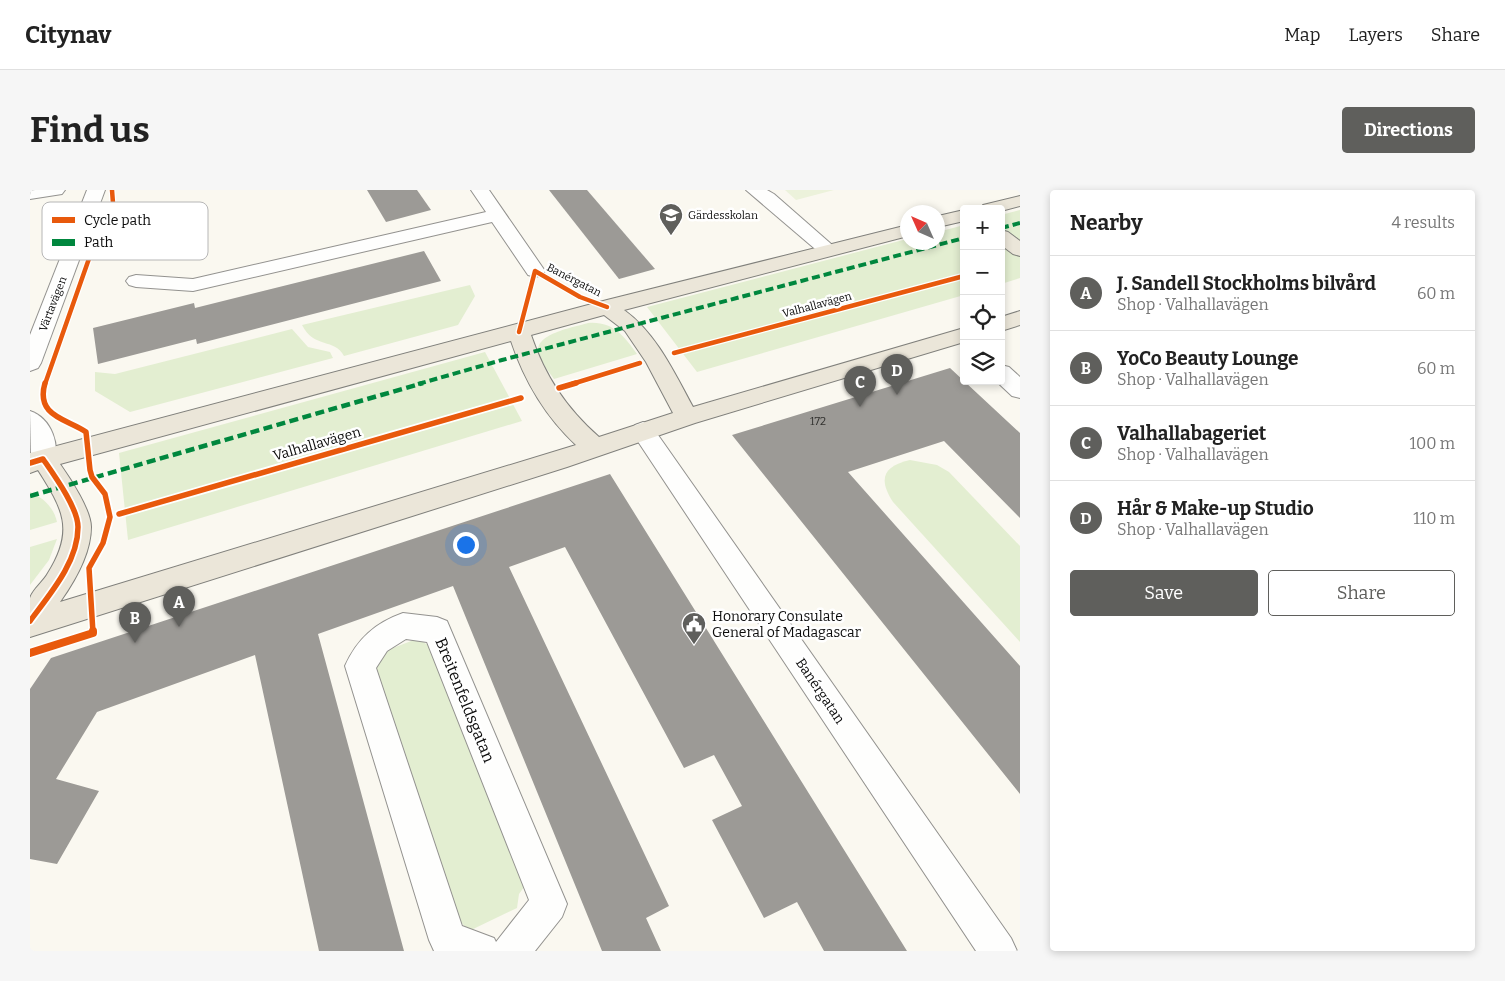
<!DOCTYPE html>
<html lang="en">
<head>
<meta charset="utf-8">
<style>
	:root { --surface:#fff; --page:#f6f6f6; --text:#222; --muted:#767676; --line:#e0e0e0; --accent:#5f5f5c }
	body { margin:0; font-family:Bitter,serif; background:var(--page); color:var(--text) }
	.controls { position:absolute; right:15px; top:15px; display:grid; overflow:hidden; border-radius:5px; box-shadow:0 2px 8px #0003 }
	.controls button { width:45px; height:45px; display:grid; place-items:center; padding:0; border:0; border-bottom:1px solid var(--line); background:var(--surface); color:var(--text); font:25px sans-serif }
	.compass { position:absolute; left:870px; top:15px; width:45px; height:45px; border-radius:50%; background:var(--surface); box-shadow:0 2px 8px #0003; rotate:315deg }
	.you { position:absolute; left:435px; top:354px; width:18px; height:18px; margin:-12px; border:4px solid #fff; border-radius:50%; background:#1a73e8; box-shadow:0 0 0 8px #1a73e833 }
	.badge { display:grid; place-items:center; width:32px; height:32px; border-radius:50%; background:var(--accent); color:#fff; font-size:16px; font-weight:700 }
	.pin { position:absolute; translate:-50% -41px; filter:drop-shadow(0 1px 2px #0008) }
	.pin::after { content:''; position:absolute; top:26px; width:18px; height:15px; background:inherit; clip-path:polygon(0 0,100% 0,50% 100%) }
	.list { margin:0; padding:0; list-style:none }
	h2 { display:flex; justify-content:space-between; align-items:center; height:65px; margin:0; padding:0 20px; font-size:21px }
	h2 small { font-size:16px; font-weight:400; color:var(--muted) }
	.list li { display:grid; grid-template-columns:32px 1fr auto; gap:15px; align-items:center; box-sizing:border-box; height:75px; padding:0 20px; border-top:1px solid var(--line) }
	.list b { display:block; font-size:19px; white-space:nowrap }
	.list p { margin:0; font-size:16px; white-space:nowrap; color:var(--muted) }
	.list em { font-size:16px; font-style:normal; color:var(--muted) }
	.actions { display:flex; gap:10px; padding:15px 20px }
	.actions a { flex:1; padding:11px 0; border:1px solid var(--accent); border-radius:5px; text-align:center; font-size:18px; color:var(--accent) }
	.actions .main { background:var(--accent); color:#fff }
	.icon { flex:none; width:28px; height:28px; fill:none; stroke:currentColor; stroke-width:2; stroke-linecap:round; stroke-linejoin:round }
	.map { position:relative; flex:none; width:990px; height:761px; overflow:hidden; border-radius:5px }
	header { display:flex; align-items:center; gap:30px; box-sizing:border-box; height:70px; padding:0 25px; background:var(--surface); border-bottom:1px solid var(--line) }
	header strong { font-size:24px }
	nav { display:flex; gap:28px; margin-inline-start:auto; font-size:18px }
	.intro { display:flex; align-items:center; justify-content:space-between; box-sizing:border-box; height:120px; padding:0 30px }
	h1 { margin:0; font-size:35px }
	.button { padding:12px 22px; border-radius:5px; background:var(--accent); color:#fff; font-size:18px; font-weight:700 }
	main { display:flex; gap:30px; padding:0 30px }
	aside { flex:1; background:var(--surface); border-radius:5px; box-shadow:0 2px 8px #0003 }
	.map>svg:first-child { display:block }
	.green { fill:#e3eed1 }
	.pitch { fill:#ecf2db }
	.building { fill:#9c9a96 }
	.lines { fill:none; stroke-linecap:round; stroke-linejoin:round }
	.minor-casing { stroke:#93928f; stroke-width:2 }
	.major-casing { stroke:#80807c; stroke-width:2 }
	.minor { fill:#fefefd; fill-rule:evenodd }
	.major { fill:#ebe6d9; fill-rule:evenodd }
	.quiet-far1 { stroke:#00873e; stroke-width:4; stroke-dasharray:8 4; stroke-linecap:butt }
	.quiet { stroke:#00873e; stroke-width:4.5; stroke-dasharray:9 4.5; stroke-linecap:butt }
	.cycleway-far2-casing { stroke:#fff; stroke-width:7 }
	.cycleway-far1-casing { stroke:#fff; stroke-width:9 }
	.cycleway-casing { stroke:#fff; stroke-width:11 }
	.cycleway-far2 { stroke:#e8590c; stroke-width:4.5 }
	.cycleway-far1 { stroke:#e8590c; stroke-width:5.5 }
	.cycleway { stroke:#e8590c; stroke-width:8 }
	.labels { text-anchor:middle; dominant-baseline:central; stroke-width:5; stroke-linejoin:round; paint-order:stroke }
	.far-poi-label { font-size:11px; fill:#0c0c0c; stroke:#fff; text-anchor:start }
	.far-street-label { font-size:11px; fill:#0c0c0c; stroke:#fff }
	.number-label { font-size:11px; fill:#30302e }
	.street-label { font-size:14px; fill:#0c0c0c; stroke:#fff }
	.poi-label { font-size:14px; fill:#0c0c0c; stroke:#fff; text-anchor:start }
	.near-street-label { font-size:16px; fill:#0c0c0c; stroke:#fff }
	.key { fill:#fff; stroke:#b6b6b6; stroke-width:1 }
	.key-label { font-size:14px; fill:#0c0c0c }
</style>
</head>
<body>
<header>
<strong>Citynav</strong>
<nav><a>Map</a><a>Layers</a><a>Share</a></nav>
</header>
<div class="intro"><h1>Find us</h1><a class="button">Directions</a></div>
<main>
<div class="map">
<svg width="990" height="761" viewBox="0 0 990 761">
	<rect width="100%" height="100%" fill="#faf8f0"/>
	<g class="green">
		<path d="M990,20v68l-19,6v-69z"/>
		<path d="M934,35v70l-267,77 -50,-65 260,-68 1,3h30v-10z"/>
		<path d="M440,95l5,11 -17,29 -114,31c-9,-18 -30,-7 -42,-31z"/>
		<path d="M558,133c25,-2 36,13 49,31l-83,25c-5,-7 -12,-16 -15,-24 -8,-21 36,-28 49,-32z"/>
		<path d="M262,139l16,18 22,5 3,6 -203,54 -35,-21v-19l20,2z"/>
		<path d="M455,162l37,69 -394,119 -9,-87z"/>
		<path d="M880,270l27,5 12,7 71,74v96l-127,-140c-15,-23 -10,-36 17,-42z"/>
		<path d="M0,302c14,6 24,16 27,30l-27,8z"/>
		<path d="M27,349l-8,21 -19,25v-38z"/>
		<path d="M389,448l7,6 11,-1 90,240 -8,11 -2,14 -48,23 -9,-10 -90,-253 10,-15z"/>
	</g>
	<path class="pitch" d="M755,0h49l-38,10z"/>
	<g class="building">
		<path d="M337,0h50l14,20 -45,12z"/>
		<path d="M519,0h38l68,79 -36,10z"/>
		<path d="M394,61l17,30 -244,63 -1,-5 -98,25 -5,-36 101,-25 1,5z"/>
		<path d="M920,178l70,65v85l-76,-77 -96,31 172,194v128l-288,-359z"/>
		<path d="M580,284l297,477h-83l-27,-49 -33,16 -52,-98 30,-14 -28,-51 -30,13 -119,-221 -56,20 160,339 -23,12 15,33h-59l-149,-365 -135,48 86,317h-85l-64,-296 -158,57 -41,67 43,12 -42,73 -27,-5v-170l21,-31z"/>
	</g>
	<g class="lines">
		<g class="minor-casing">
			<g id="minor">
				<path d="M0,0h35l-3,4 -32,5z"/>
				<path d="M57,0h18l-64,173 -3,5 -8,3v-36z"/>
				<path d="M441,0h18l56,81 -3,4 -7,2 -7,-2 -36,-53 -299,69 -57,-4 -7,-2 -3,-4 3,-4 7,-2 57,4 293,-67z"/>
				<path d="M716,0h21l7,4 64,56 -3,4 -7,2 -7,-2z"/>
				<path d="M971,175l8,2 11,10v21l-8,-2 -16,-15h5z"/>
				<path d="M0,221c21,7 32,35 22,55l-9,2 -9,-2 -3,-7z"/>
				<path d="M613,232l8,3 360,513 6,13h-41l-341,-514 -4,-6 4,-6z"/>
				<path d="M373,423l34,4 10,4 120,283 -5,13 -27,34h-101l-5,-11 -84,-274c12,-27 30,-43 58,-53zM376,449l21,3 102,258 -33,42 -2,-4 -32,-12 -86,-258 11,-17z"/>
			</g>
		</g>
		<g class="major-casing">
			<g id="major">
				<path d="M990,6v10l-19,5v-2h-21l3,-4z"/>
				<path d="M934,20v11l-26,6v-11z"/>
				<path d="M878,35v11l-284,74c32,23 50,62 69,97l271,-79v14l-269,81 -128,44 -537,170c0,-10 0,-30 0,-39 3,-9 14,-17 18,-25 27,-43 15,-64 -10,-103l-8,3v-20l577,-153zM574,125l21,16 21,31 27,51 -74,24c-33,-29 -54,-61 -68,-102zM481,151c13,39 34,75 65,104l-516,157c15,-21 31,-49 31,-75 0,-17 -21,-49 -31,-63z"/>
				<path d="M971,40l7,2 12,9v15l-7,-2 -12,-9z"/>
				<path d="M990,121v14l-19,6v-14z"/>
			</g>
		</g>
		<use href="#minor" class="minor"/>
		<use href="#major" class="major"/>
		<g class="quiet-far1">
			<path d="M971,38l19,-5"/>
			<path d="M388,194l84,-24 462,-122"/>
		</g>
		<path class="quiet" d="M0,306l393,-113"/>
		<g class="cycleway-far2-casing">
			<g id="cycleway-far2">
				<path d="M489,142l16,-61 45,26 27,10"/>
				<path d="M644,163l290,-77"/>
				<path d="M15,194l60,-171 8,-10 -1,-13"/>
				<path d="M542,194l68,-21"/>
			</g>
		</g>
		<g class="cycleway-far1-casing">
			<g id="cycleway-far1">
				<path d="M15,193c-10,34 23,36 41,49l4,38 2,7 13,17 5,23 -7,26 -14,25 4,65"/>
				<path d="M529,198l17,-5"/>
				<path d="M0,273l13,-4c11,16 35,49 35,68 0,35 -28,67 -48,94"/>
				<path d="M89,324l402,-116"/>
			</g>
		</g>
		<g class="cycleway-casing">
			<path id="cycleway" d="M0,463l63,-20v-2"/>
		</g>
		<use href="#cycleway-far2" class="cycleway-far2"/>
		<use href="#cycleway-far1" class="cycleway-far1"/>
		<use href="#cycleway" class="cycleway"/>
	</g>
	<defs>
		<g id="school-pin" transform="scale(1.25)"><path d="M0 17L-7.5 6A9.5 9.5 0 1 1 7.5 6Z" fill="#5f5f5c" stroke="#fff"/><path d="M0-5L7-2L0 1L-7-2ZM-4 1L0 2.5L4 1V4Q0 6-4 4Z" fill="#fff"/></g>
		<g id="civic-pin" transform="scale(1.25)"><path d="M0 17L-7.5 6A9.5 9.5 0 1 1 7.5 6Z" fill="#5f5f5c" stroke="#fff"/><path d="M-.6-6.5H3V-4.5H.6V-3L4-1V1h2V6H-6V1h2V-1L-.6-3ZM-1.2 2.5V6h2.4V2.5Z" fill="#fff"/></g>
	</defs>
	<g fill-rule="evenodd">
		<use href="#school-pin" x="641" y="25"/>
		<use href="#civic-pin" x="664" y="434"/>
	</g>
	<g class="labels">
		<g class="far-poi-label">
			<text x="658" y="25">Gärdesskolan</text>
		</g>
		<g class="far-street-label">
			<text transform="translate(544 90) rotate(27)">Banérgatan</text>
			<text transform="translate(23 114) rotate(-69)">Värtavägen</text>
			<text transform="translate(787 115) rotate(-15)">Valhallavägen</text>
		</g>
		<g class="number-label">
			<text x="788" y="231">172</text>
		</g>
		<g class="street-label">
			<text transform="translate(287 254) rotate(-16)">Valhallavägen</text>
			<text transform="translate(790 501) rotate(56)">Banérgatan</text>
		</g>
		<g class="poi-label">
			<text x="682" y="426">Honorary Consulate<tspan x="682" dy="16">General of Madagascar</tspan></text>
		</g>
		<g class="near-street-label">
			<text transform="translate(435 510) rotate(68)">Breitenfeldsgatan</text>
		</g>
	</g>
	<rect x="12" y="12" width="166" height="58" rx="8" class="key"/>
	<rect x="22" y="27" width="23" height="6" fill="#e8590c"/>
	<rect x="22" y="49" width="23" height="7" fill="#00873e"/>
	<g class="key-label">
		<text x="54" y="35">Cycle path</text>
		<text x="54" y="57">Path</text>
	</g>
</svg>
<div class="controls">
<button>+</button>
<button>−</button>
<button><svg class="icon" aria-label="locate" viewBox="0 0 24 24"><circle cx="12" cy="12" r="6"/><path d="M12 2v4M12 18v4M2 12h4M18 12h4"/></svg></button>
<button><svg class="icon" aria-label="layers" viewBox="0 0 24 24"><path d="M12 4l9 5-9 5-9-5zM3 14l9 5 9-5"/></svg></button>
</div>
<svg class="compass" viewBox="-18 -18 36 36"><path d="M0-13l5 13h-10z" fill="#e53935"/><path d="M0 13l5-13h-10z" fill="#767676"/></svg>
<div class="you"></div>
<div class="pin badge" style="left:149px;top:437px">A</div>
<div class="pin badge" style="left:105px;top:453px">B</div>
<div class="pin badge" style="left:830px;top:217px">C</div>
<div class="pin badge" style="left:867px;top:205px">D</div>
</div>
<aside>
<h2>Nearby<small>4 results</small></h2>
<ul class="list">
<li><span class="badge">A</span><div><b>J. Sandell Stockholms bilvård</b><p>Shop · Valhallavägen</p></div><em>60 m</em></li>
<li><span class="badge">B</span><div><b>YoCo Beauty Lounge</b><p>Shop · Valhallavägen</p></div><em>60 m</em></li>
<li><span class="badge">C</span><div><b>Valhallabageriet</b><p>Shop · Valhallavägen</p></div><em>100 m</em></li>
<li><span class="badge">D</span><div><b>Hår &amp; Make-up Studio</b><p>Shop · Valhallavägen</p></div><em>110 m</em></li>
</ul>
<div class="actions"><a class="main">Save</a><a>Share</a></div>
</aside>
</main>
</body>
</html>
